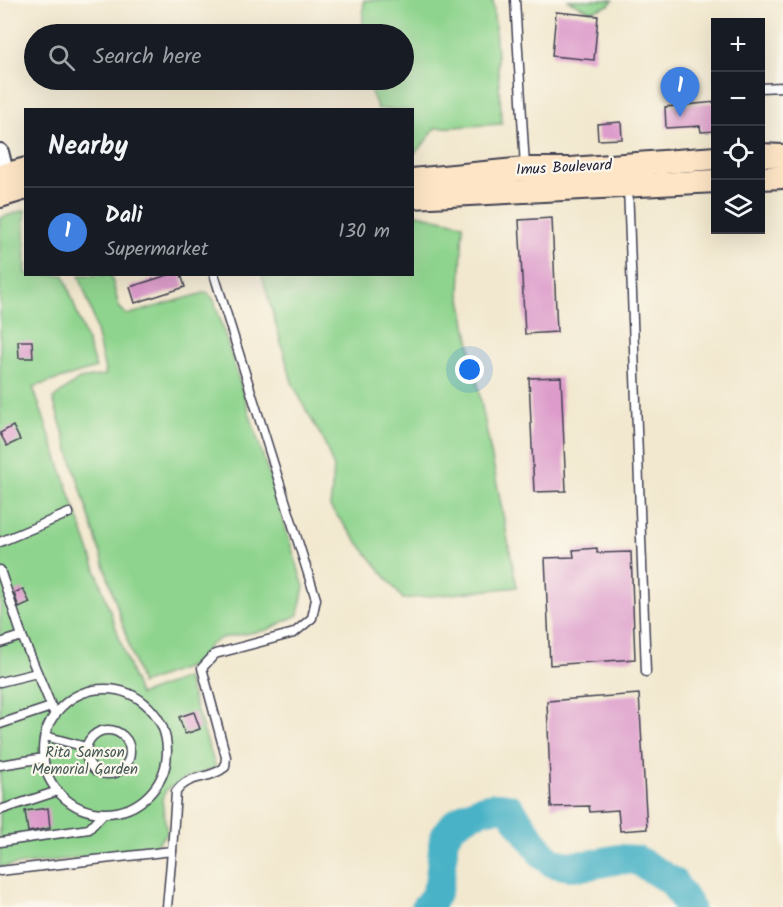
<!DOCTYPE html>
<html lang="en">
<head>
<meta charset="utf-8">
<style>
	:root { --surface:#171b24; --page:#20242c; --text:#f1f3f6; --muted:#9ea1a6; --line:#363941; --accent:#d1495b }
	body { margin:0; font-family:Kalam,sans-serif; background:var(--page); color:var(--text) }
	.controls { position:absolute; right:18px; top:18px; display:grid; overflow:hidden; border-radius:0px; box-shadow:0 6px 24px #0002 }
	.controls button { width:54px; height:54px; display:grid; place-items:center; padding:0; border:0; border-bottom:2px solid var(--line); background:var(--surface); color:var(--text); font:30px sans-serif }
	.you { position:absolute; left:470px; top:370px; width:21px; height:21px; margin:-15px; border:4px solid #fff; border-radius:50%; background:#1a73e8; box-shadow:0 0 0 9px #1a73e833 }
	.badge { display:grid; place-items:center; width:39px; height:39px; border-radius:50%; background:var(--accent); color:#fff; font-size:20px; font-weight:700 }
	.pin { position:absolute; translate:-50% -50px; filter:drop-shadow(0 2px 3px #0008) }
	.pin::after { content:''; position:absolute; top:32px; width:21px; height:18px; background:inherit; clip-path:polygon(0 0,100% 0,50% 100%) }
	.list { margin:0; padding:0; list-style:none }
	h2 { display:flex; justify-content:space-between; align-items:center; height:78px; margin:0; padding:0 24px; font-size:26px }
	h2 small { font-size:20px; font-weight:400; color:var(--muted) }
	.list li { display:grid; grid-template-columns:39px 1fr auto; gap:18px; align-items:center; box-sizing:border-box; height:90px; padding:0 24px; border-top:2px solid var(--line) }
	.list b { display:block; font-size:22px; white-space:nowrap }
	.list p { margin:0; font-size:20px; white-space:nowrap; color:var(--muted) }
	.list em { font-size:20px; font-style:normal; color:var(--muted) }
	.icon { flex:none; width:33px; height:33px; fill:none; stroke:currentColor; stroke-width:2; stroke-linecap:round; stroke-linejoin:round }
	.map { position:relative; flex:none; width:783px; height:907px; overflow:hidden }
	.search { position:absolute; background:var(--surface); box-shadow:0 6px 24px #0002; left:24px; top:24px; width:390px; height:66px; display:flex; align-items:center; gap:15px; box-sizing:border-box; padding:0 21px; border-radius:33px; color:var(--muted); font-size:22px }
	.panel { position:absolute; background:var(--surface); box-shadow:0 6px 24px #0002; left:24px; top:108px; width:390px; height:168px; border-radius:0px }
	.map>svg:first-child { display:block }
	.green { fill:#8fd48e; stroke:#587b64; stroke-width:1.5 }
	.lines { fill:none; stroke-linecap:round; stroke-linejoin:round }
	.river { stroke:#48b2c6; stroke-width:30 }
	.building { fill:#dd9bcb }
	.lane-casing { stroke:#414051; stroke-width:11 }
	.street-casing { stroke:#414051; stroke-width:20 }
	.secondary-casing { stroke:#414051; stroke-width:26 }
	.lane { stroke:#fff; stroke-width:8 }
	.street { stroke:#fff; stroke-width:16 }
	.secondary { stroke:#fde5c5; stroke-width:22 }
	.labels { text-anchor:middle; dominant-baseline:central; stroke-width:4.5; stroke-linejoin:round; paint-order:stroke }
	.street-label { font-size:15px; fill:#22223b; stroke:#fbf7ec }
	.park-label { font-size:15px; fill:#435754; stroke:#fbf7ec }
</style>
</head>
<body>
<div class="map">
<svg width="783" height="907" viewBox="0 0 783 907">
	<rect width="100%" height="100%" fill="#fbf7ec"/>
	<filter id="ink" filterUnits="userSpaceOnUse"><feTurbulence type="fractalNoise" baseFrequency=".0167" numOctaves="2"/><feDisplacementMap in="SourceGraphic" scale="12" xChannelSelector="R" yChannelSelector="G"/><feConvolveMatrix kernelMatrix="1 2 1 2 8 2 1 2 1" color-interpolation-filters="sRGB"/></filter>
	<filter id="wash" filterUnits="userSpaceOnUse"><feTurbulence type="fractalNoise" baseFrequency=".008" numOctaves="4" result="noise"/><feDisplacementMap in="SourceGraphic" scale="24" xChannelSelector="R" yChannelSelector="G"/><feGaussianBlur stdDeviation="1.35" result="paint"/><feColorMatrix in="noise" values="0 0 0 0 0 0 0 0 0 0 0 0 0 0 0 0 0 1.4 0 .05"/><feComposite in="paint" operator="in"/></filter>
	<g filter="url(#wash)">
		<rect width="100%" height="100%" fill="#f2e8cf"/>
		<g class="green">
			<path d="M364,0h129l9,124 -67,4 -13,18 -9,8 -1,-44 -34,-1 -12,-29h38v-46h-42z"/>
			<path d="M567,0h46l-4,5 -18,6z"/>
			<path d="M25,210l1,64 38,1 32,93 -63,19 106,308 47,-17 30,90 -29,10 -21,12 -4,10 5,33 -15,16 -152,18v-649z"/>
			<path d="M413,213l50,11 -3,69 57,294 -114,12 -73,-92 4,-39 -11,-29 -17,-29 -14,-28 -30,-107 150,-1z"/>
			<path d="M79,275h32l8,32 8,8 80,-23 7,8 90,287 -6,28 -31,15 -46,8 -12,8 -13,18 -55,20 -88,-285 26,-20 27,-4 -14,-62z"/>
		</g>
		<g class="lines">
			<path class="river" d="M426,907c16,-14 14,-36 17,-57 0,-3 0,-10 2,-14 9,-19 45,-34 65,-27l31,43 12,11 17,3 19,-1 30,-6 18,1 36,22 16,25"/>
		</g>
		<g id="blocks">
			<g class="building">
				<path d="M556,12l42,4 -4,44 -42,-4z"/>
				<path d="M716,102v29l-15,1 -1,-6 -34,2 -1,-21z"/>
				<path d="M621,122l1,17 -24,1 -1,-16z"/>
				<path d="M552,218l5,114 -32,2 -6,-114z"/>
				<path d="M171,274h10l4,13 -50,16 -5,-16z"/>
				<path d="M18,341h14l1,17h-14z"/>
				<path d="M561,377l5,114 -32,1 -5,-114z"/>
				<path d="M13,426l7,14 -13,6 -7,-13z"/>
				<path d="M597,548v5l34,-1 4,107 -85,6 -5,-107 29,-1 -1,-7z"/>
				<path d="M23,589l7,14 -11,5 -5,-15z"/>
				<path d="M639,694l8,135 -27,2 -2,-21 -28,2 -1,-6 -38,1 -4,-106z"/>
				<path d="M194,712l6,17 -15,5 -6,-17z"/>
				<path d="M48,808l2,20 -22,4 -3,-21z"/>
			</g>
		</g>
	</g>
	<g filter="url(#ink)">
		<use href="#blocks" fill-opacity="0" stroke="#414051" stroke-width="1.5"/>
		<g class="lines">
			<g class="lane-casing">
				<g id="lane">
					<path d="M515,0l10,167"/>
					<path d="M760,88l23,-1"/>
					<path d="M628,186l18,486"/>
					<path d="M0,542l69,-29"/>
					<path d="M0,570l22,66 33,79"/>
					<path d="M0,643l22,-7"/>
					<path d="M0,682l37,-9"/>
					<circle cx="105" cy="751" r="62"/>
					<path d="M0,724l51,-17"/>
					<circle cx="108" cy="752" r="22"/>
					<path d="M45,736l41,11"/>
					<path d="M0,765l44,-7"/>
					<path d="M0,810l58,-19"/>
					<path d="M0,842l89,-13 14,-15"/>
					<path d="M0,871l172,-20 4,-59c13,-19 32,-11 49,-25l1,-10 -24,-89 13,-14 79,-21 18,-15 4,-19 -102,-325"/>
					<path d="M167,907l5,-56"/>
				</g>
			</g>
			<g class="street-casing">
				<path id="street" d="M0,152l8,32"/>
			</g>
			<g class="secondary-casing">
				<g id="secondary">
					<path d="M760,155l23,1"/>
					<path d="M0,176l26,-7"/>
					<path d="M760,178l23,-1"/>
					<path d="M412,180l113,-11h46l145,-11"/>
					<path d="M0,196l26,-8"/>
					<path d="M412,197l304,-16"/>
				</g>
			</g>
			<use href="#lane" class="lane"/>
			<use href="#street" class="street"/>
			<use href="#secondary" class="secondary"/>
		</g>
	</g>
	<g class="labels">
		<g class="street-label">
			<text transform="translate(564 168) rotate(-3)">Imus Boulevard</text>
		</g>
		<g class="park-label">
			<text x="85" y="753">Rita Samson<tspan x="85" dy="17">Memorial Garden</tspan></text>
		</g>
	</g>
</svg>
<div class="controls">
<button>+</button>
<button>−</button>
<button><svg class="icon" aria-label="locate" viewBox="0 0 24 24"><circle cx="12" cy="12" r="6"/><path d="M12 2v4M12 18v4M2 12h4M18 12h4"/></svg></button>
<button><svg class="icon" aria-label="layers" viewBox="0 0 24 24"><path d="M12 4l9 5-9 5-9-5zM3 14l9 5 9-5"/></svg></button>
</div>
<div class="you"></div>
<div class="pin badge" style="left:680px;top:117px;background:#3f7fe0">1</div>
<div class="search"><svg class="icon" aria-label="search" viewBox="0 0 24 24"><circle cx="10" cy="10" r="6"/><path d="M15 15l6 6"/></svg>Search here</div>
<section class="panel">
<h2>Nearby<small></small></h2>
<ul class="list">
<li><span class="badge" style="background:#3f7fe0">1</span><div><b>Dali</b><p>Supermarket</p></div><em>130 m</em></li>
</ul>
</section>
</div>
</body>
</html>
